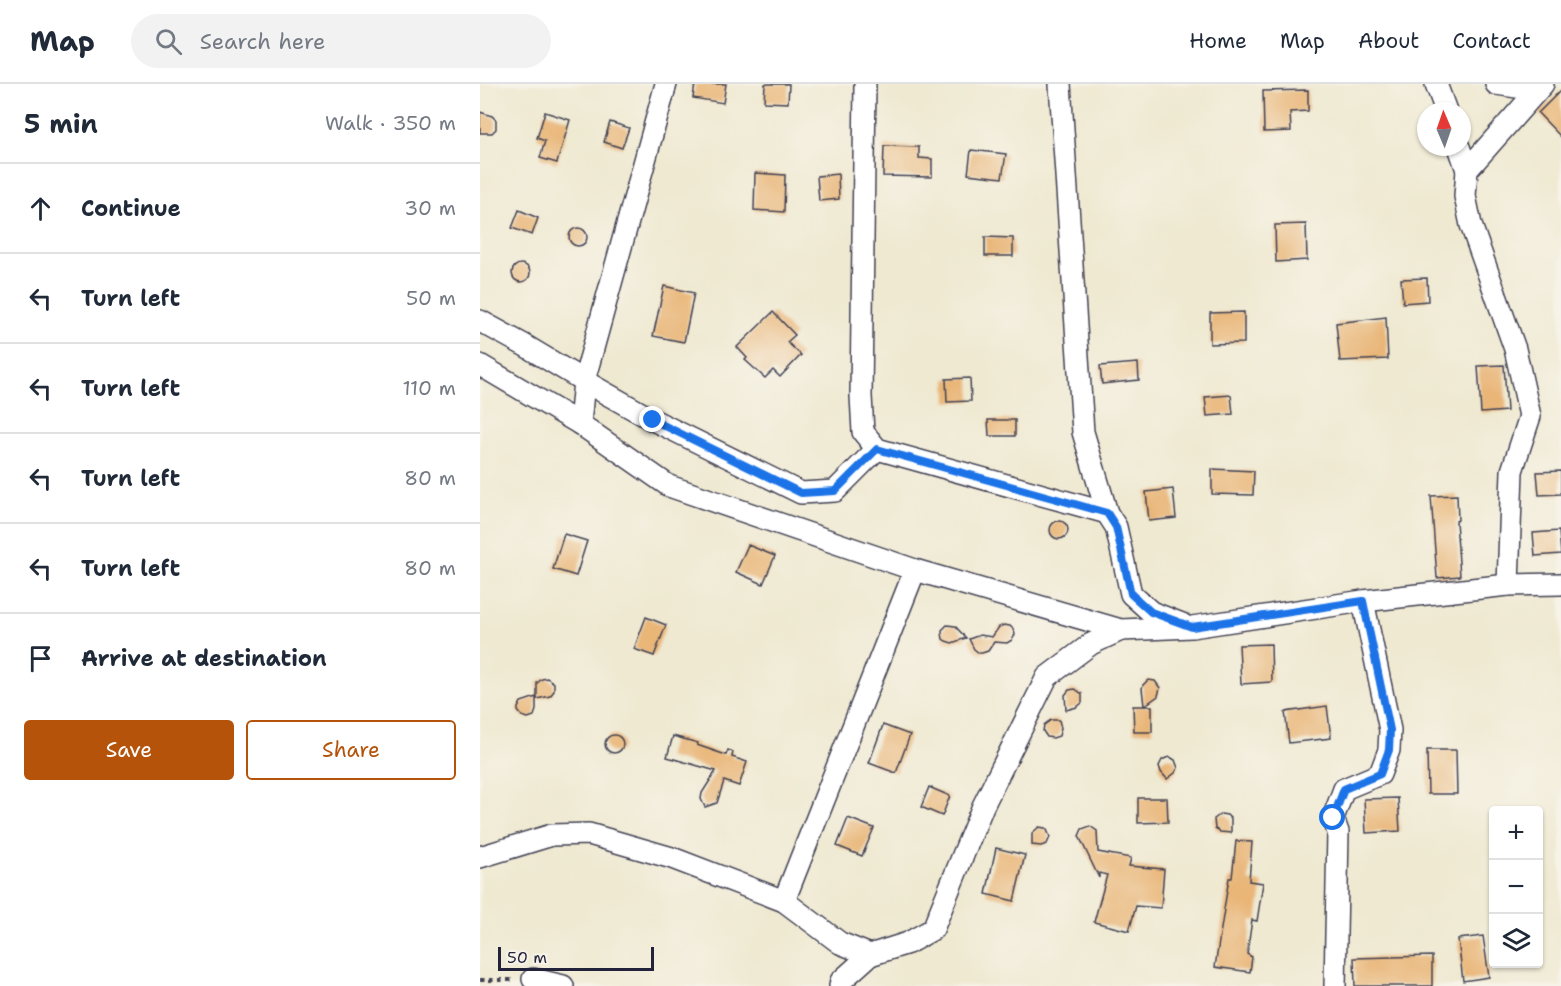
<!DOCTYPE html>
<html lang="en">
<head>
<meta charset="utf-8">
<style>
	:root { --surface:#fff; --page:#f2f2f3; --text:#1f2937; --muted:#747a83; --line:#e0e1e3; --accent:#b45309 }
	body { margin:0; font-family:"Shantell Sans",sans-serif; background:var(--page); color:var(--text) }
	.controls { position:absolute; right:18px; bottom:18px; display:grid; overflow:hidden; border-radius:6px; box-shadow:0 2px 4px #0004 }
	.controls button { width:54px; height:54px; display:grid; place-items:center; padding:0; border:0; border-bottom:2px solid var(--line); background:var(--surface); color:var(--text); font:30px sans-serif }
	.compass { position:absolute; left:937px; top:18px; width:54px; height:54px; border-radius:50%; background:var(--surface); box-shadow:0 2px 4px #0004; rotate:358deg }
	.scale { position:absolute; left:18px; bottom:15px; width:156px; box-sizing:border-box; padding-left:6px; border:3px solid #22223b; border-top:0; font-size:16px; line-height:21px; white-space:nowrap; color:#22223b; -webkit-text-stroke:4px #f7f3e8; paint-order:stroke }
	.stop { position:absolute; width:18px; height:18px; margin:-14px; border:4px solid #1a73e8; border-radius:50%; background:#fff }
	.stop.end { background:#1a73e8; border-color:#fff; box-shadow:0 2px 6px #0008 }
	.list { margin:0; padding:0; list-style:none }
	h2 { display:flex; justify-content:space-between; align-items:center; height:78px; margin:0; padding:0 24px; font-size:26px }
	h2 small { font-size:20px; font-weight:400; color:var(--muted) }
	.list li { display:grid; grid-template-columns:39px 1fr auto; gap:18px; align-items:center; box-sizing:border-box; height:90px; padding:0 24px; border-top:2px solid var(--line) }
	.list b { display:block; font-size:22px; white-space:nowrap }
	.list em { font-size:20px; font-style:normal; color:var(--muted) }
	.actions { display:flex; gap:12px; padding:18px 24px }
	.actions a { flex:1; padding:14px 0; border:2px solid var(--accent); border-radius:6px; text-align:center; font-size:21px; color:var(--accent) }
	.actions .main { background:var(--accent); color:#fff }
	.icon { flex:none; width:33px; height:33px; fill:none; stroke:currentColor; stroke-width:2; stroke-linecap:round; stroke-linejoin:round }
	.map { position:relative; flex:none; width:1081px; height:902px; overflow:hidden }
	header { display:flex; align-items:center; gap:36px; box-sizing:border-box; height:84px; padding:0 30px; background:var(--surface); border-bottom:2px solid var(--line) }
	header strong { font-size:28px }
	nav { display:flex; gap:33px; margin-inline-start:auto; font-size:21px }
	.search { width:420px; height:54px; background:var(--page); display:flex; align-items:center; gap:15px; box-sizing:border-box; padding:0 21px; border-radius:33px; color:var(--muted); font-size:22px }
	main { display:flex }
	aside { flex:1; background:var(--surface) }
	.map>svg:first-child { display:block }
	.building { fill:#e9b678 }
	.lines { fill:none; stroke-linecap:round; stroke-linejoin:round }
	.minor-casing { stroke:#414052; stroke-width:24 }
	.path { stroke:#414052; stroke-width:4; stroke-dasharray:4.5 4.5; stroke-linecap:butt }
	.minor { stroke:#fff; stroke-width:21 }
	.route { stroke:#1a73e8; stroke-width:8 }
</style>
</head>
<body>
<header>
<strong>Map</strong>
<div class="search"><svg class="icon" aria-label="search" viewBox="0 0 24 24"><circle cx="10" cy="10" r="6"/><path d="M15 15l6 6"/></svg>Search here</div>
<nav><a>Home</a><a>Map</a><a>About</a><a>Contact</a></nav>
</header>
<main>
<aside>
<h2>5 min<small>Walk · 350 m</small></h2>
<ul class="list">
<li><svg class="icon" aria-label="ahead" viewBox="0 0 24 24"><path d="M12 20V5M6 11l6-6 6 6"/></svg><div><b>Continue</b></div><em>30 m</em></li>
<li><svg class="icon" aria-label="left" viewBox="0 0 24 24"><path d="M17 20v-9H6M10 6l-5 5 5 5"/></svg><div><b>Turn left</b></div><em>50 m</em></li>
<li><svg class="icon" aria-label="left" viewBox="0 0 24 24"><path d="M17 20v-9H6M10 6l-5 5 5 5"/></svg><div><b>Turn left</b></div><em>110 m</em></li>
<li><svg class="icon" aria-label="left" viewBox="0 0 24 24"><path d="M17 20v-9H6M10 6l-5 5 5 5"/></svg><div><b>Turn left</b></div><em>80 m</em></li>
<li><svg class="icon" aria-label="left" viewBox="0 0 24 24"><path d="M17 20v-9H6M10 6l-5 5 5 5"/></svg><div><b>Turn left</b></div><em>80 m</em></li>
<li><svg class="icon" aria-label="arrive" viewBox="0 0 24 24"><path d="M6 21V4h12l-3 4 3 4H6"/></svg><div><b>Arrive at destination</b></div></li>
</ul>
<div class="actions"><a class="main">Save</a><a>Share</a></div>
</aside>
<div class="map">
<svg width="1081" height="902" viewBox="0 0 1081 902">
	<rect width="100%" height="100%" fill="#f7f3e8"/>
	<filter id="ink" filterUnits="userSpaceOnUse"><feTurbulence type="fractalNoise" baseFrequency=".0167" numOctaves="2"/><feDisplacementMap in="SourceGraphic" scale="12" xChannelSelector="R" yChannelSelector="G"/><feConvolveMatrix kernelMatrix="1 2 1 2 8 2 1 2 1" color-interpolation-filters="sRGB"/></filter>
	<filter id="wash" filterUnits="userSpaceOnUse"><feTurbulence type="fractalNoise" baseFrequency=".008" numOctaves="4" result="noise"/><feDisplacementMap in="SourceGraphic" scale="24" xChannelSelector="R" yChannelSelector="G"/><feGaussianBlur stdDeviation="1.35" result="paint"/><feColorMatrix in="noise" values="0 0 0 0 0 0 0 0 0 0 0 0 0 0 0 0 0 1.4 0 .05"/><feComposite in="paint" operator="in"/></filter>
	<g filter="url(#wash)">
		<rect width="100%" height="100%" fill="#efe9d1"/>
		<g id="blocks">
			<g class="building">
				<path d="M215,0h31l-3,19 -30,-5z"/>
				<path d="M285,0h24l-1,19 -24,-1z"/>
				<path d="M828,6v21l-18,1 1,19 -27,1 -1,-41z"/>
				<path d="M1081,6v47l-23,-24z"/>
				<path d="M0,28l12,4 4,4v9l-4,4h-12z"/>
				<path d="M65,28l25,8 -13,43 -17,-5 5,-17 -8,-3z"/>
				<path d="M130,38l19,6 -7,20 -18,-6z"/>
				<path d="M404,62l35,1v11l13,1v18l-49,-1z"/>
				<path d="M491,66l35,4 -4,24 -34,-4z"/>
				<path d="M275,89l30,2 -1,37 -30,-2z"/>
				<path d="M358,90l1,25 -20,2 -2,-25z"/>
				<path d="M39,126l19,8 -6,17 -20,-7z"/>
				<path d="M826,140l1,36 -31,2 -1,-37z"/>
				<circle cx="98" cy="153" r="9"/>
				<path d="M505,153l28,1v18h-28z"/>
				<circle cx="41" cy="189" r="9"/>
				<path d="M947,194l1,23 -25,2 -2,-24z"/>
				<path d="M184,202l30,7 -10,49 -31,-6z"/>
				<path d="M293,228l22,23 -8,7 14,13 -21,22 -7,-7 -8,8 -20,-18 2,-2 -10,-11z"/>
				<path d="M764,228v31l-34,1v-31z"/>
				<path d="M906,233l2,42 -48,2 -4,-38z"/>
				<path d="M658,279l1,17 -37,4 -2,-18z"/>
				<path d="M1024,281l3,46 -26,2 -3,-47z"/>
				<path d="M490,294l1,23 -24,1 -1,-23z"/>
				<path d="M751,311l2,19 -26,2 -2,-19z"/>
				<path d="M508,336h27v16h-26z"/>
				<path d="M732,385l42,2 -1,24 -41,-1z"/>
				<path d="M1081,387v23l-22,1 -2,-23z"/>
				<path d="M693,405l3,29 -27,3 -3,-29z"/>
				<path d="M977,411l1,25 -2,1 4,55 -23,2 -6,-82z"/>
				<circle cx="579" cy="446" r="9"/>
				<path d="M1079,447l2,23 -26,2 -2,-23z"/>
				<path d="M84,450l23,7 -11,35 -23,-7z"/>
				<path d="M268,461l27,11 -12,28 -27,-12z"/>
				<path d="M166,533l20,8 -12,31 -20,-7z"/>
				<path d="M467,541l8,1 11,12 -14,5 -6,-2 -3,-2 -1,-6v-3z"/>
				<path d="M524,541l6,1 4,4 1,5 -3,5 -5,3 -13,-1 -6,9 -6,2h-3l-5,-4 -5,-10 11,-4 12,2 7,-10z"/>
				<path d="M791,560l1,38 -31,2 -2,-39z"/>
				<path d="M67,594l7,5v8l-4,5 -13,3v-16l5,-4z"/>
				<path d="M668,596l7,1 5,7 -2,8 -14,10h8v26h-18l-1,-26h11l-2,-18 1,-3z"/>
				<path d="M595,605l7,5v9l-5,4 -11,3 -1,-15 4,-5z"/>
				<path d="M56,613v13l-2,6 -6,2 -6,-2 -4,-5v-3l3,-6z"/>
				<path d="M847,622l4,32 -42,5 -4,-31z"/>
				<path d="M571,636h8l2,8 -2,8 -6,2 -6,-1 -4,-6 1,-6z"/>
				<path d="M403,641l27,10 -14,38 -27,-10z"/>
				<circle cx="134" cy="660" r="9"/>
				<path d="M193,652l25,7 -1,2 29,10 2,-5 5,2 -1,5 15,5 -8,24 -15,-5 -7,22 -12,4 -4,-8 1,-6 14,-22 -49,-14z"/>
				<path d="M947,666h29l1,44h-29z"/>
				<path d="M690,673l5,3 3,8 -3,5 -8,6 -6,-7 -2,-6 3,-6 4,-2z"/>
				<path d="M449,703l21,9 -8,20 -21,-9z"/>
				<path d="M658,714h29l1,24 -30,1z"/>
				<path d="M918,714l2,33 -34,2 -2,-34z"/>
				<path d="M741,730l6,1 4,4v14l-11,-1 -5,-3 -1,-10z"/>
				<path d="M368,734l26,10 -12,28 -25,-10z"/>
				<path d="M610,742l7,5 1,21 33,6 -2,8 35,3 -3,39 -25,-2 -7,25 -35,-9 13,-47 -8,-2v5l-20,-42 3,-7z"/>
				<path d="M559,743l6,1 2,2 3,7 -3,7 -6,2 -9,-1v-12z"/>
				<path d="M756,757l16,1 -3,39 14,2 -6,38 -5,-1 -5,34 5,3 -2,15 -35,-5 14,-89h3z"/>
				<path d="M516,764l29,7 -11,46 -28,-7z"/>
				<path d="M1003,852l6,41 -26,4 -5,-42z"/>
				<path d="M952,872v30h-77l-1,-28z"/>
			</g>
		</g>
	</g>
	<g filter="url(#ink)">
		<use href="#blocks" fill-opacity="0" stroke="#414052" stroke-width="1.5"/>
		<g class="lines">
			<g class="minor-casing">
				<g id="minor">
					<path d="M385,0l-4,312 2,36 14,17 230,64"/>
					<path d="M580,0l23,348 24,81 9,14 15,67 20,18 31,12"/>
					<path d="M956,0l10,27"/>
					<path d="M1016,0l41,6"/>
					<path d="M979,63l8,23"/>
					<path d="M0,237l44,24 60,36 69,39 148,73 34,-2 42,-42"/>
					<path d="M0,281l100,59 89,62 246,84 206,60 71,-3 171,-26 145,-16 53,-1"/>
					<path d="M100,340l4,-43 82,-297"/>
					<path d="M1028,501l4,-114 18,-55 -15,-67 -44,-124 -6,-29 2,-26 76,-86"/>
					<path d="M0,773l72,-22 37,-1 83,24 112,43 56,42 30,12 38,-12 25,-14 50,-123 64,-129 44,-33 30,-14"/>
					<path d="M304,817l131,-331"/>
					<path d="M53,895l30,7"/>
					<path d="M360,902l1,-5 29,-26"/>
					<path d="M855,902l3,-154 -5,-14 11,-29 36,-15 9,-24 1,-20 -27,-129"/>
				</g>
			</g>
			<path class="path" d="M0,896h35"/>
			<use href="#minor" class="minor"/>
		</g>
	</g>
	<g class="lines" filter="url(#ink)">
		<path class="route" d="M173,336l148,73 34,-2 42,-42 230,64 9,14 15,67 20,18 41,15 171,-26 27,129 -1,20 -9,24 -36,15 -11,29"/>
	</g>
</svg>
<div class="controls">
<button>+</button>
<button>−</button>
<button><svg class="icon" aria-label="layers" viewBox="0 0 24 24"><path d="M12 4l9 5-9 5-9-5zM3 14l9 5 9-5"/></svg></button>
</div>
<svg class="compass" viewBox="-18 -18 36 36"><path d="M0-13l5 13h-10z" fill="#e53935"/><path d="M0 13l5-13h-10z" fill="#747a83"/></svg>
<div class="scale">50 m</div>
<div class="stop" style="left:853px;top:734px"></div>
<div class="stop end" style="left:173px;top:336px"></div>
</div>
</main>
</body>
</html>
